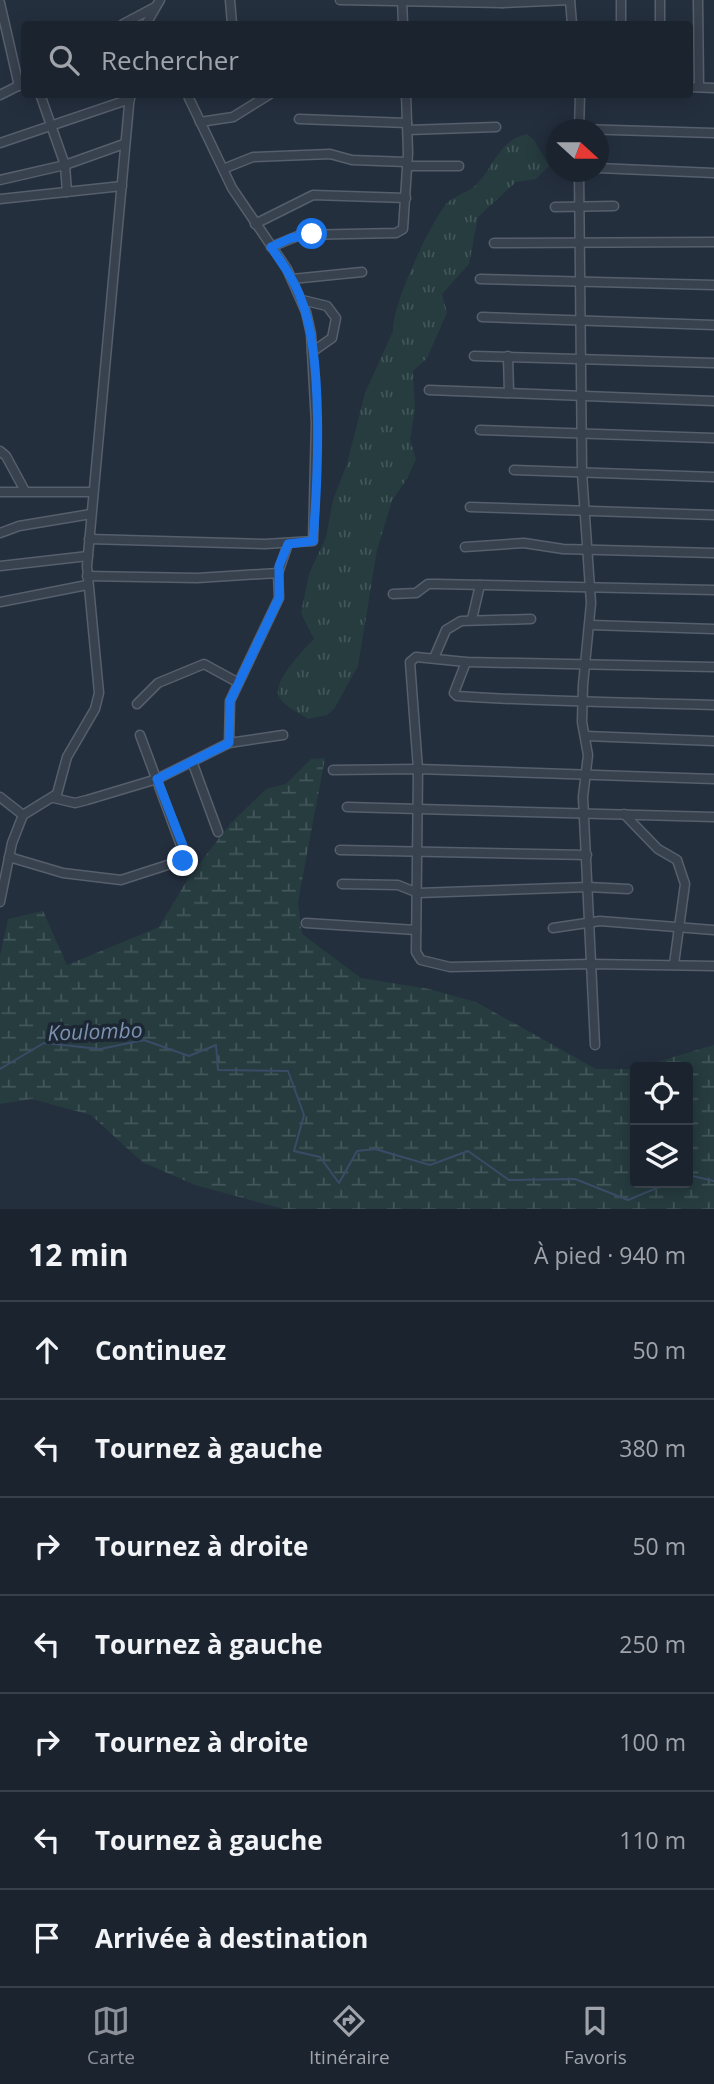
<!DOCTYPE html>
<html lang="fr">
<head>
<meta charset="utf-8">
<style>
	:root { --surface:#1b232e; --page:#242b36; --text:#f1f3f6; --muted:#a0a4aa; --line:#39404a; --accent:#8c9099 }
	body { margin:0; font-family:"Open Sans",sans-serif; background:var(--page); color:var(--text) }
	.controls { position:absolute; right:21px; bottom:21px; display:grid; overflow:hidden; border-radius:7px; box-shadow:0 4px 18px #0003 }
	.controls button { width:63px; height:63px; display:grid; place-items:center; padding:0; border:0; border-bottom:2px solid var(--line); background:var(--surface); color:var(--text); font:35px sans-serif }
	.compass { position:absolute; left:546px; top:119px; width:63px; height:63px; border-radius:50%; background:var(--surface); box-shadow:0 4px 18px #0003; rotate:111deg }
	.stop { position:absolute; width:21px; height:21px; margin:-16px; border:5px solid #1a73e8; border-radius:50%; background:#fff }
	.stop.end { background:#1a73e8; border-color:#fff; box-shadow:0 2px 7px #0008 }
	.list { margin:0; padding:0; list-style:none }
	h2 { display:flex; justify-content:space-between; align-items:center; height:91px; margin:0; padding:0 28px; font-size:30px }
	h2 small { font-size:23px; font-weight:400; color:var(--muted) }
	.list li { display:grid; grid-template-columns:46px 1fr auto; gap:21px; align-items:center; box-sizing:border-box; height:98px; padding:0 28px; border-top:2px solid var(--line) }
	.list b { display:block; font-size:26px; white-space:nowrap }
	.list em { font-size:23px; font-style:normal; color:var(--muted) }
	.icon { flex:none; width:38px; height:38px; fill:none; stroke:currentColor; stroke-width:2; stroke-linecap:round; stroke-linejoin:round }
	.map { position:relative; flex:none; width:714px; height:1209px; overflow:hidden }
	.search { position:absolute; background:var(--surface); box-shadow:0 4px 18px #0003; left:21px; right:21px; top:21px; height:77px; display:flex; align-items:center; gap:18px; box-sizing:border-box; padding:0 24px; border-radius:7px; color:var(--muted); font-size:26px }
	.sheet { height:777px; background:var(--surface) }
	nav { display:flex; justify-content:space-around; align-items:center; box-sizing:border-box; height:98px; border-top:2px solid var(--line); background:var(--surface); font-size:19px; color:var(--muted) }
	nav a { display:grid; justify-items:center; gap:4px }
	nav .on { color:var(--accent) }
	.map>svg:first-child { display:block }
	.grass { fill:url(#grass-tufts) }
	.wetland { fill:url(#wetland-marsh) }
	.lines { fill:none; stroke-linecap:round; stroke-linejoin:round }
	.stream { stroke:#394c67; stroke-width:2 }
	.minor-casing { stroke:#565f6c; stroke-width:11 }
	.minor { stroke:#38414e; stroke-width:8 }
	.route { stroke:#1a73e8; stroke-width:9 }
	.labels { text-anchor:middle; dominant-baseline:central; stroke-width:7; stroke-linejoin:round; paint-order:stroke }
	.water-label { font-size:21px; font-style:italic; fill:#7c92b1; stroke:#1d2633 }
</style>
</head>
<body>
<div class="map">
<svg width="714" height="1209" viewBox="0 0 714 1209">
	<defs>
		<pattern id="grass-tufts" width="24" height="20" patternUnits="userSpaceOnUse" patternTransform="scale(1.75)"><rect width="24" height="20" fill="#263c3f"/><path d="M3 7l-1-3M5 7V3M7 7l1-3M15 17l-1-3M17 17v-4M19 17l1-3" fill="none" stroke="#435659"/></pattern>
		<pattern id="wetland-marsh" width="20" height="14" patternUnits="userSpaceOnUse" patternTransform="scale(1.75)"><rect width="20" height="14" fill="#263c3f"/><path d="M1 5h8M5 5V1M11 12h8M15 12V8" fill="none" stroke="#435659"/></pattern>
	</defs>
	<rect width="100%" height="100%" fill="#242f3e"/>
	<path class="grass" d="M527,134l7,6 15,26 -13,13 -20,3 -38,35 -9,47 -27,30 5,19 -20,45 -14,13 2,39 -5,30 6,19 -8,18 -16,24 -15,49 -19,116 -24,43 -7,6 -19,4c-9,-6 -27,-14 -30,-25 -3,-15 26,-45 36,-55l-13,-26 8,-39 17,-37 7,-37 14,-36 18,-71 28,-62c-1,-26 37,-108 54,-128 8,-8 20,-10 28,-17 18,-17 24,-47 52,-52z"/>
	<path class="wetland" d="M325,758l-27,144 4,32 59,44 68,11 47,13 120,67h39v114h53v-116h-48l74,-22v164h-430l-89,-24 -53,-23 -51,-47 -59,-16 -32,5v-148l8,-37 35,-8 24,54 92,-38 30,-50 42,-54 35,-34 20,-5 25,-25z"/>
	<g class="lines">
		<g class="stream">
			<path d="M0,1069l44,-26 56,6 44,-9 45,16 27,-11 2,25 70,1 16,44 -10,36 26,6 19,26 18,-32 18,-2 55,16 38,-14 41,29 66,-1 53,21 41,-17"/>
			<path d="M688,1175l26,6"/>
		</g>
		<g class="minor-casing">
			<g id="minor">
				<path d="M230,0l2,24"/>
				<path d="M340,0l162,3v-3"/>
				<path d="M402,0l1,24"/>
				<path d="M570,0l2,24"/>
				<path d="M621,0v24"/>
				<path d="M660,0v24"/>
				<path d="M698,0l1,87"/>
				<path d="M0,3l19,83"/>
				<path d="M502,3l68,-3"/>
				<path d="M123,24l32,-17"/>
				<path d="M146,24l14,-24"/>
				<path d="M690,87l24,1"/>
				<path d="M40,94l25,71 2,27"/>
				<path d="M0,95l24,-12"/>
				<path d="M299,119l108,4"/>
				<path d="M200,122l33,-5 37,-23"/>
				<path d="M579,129l135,4"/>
				<path d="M408,130l88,-3"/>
				<path d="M579,130l1,-36"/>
				<path d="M0,143l130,-44"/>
				<path d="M407,166h52"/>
				<path d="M598,168l116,5"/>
				<path d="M223,169l30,-12 77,-3 22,6 55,2"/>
				<path d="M579,172l3,301 9,130 -8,82 -1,37 6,33 -5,42 12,248"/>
				<path d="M0,180l65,-15 59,-21"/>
				<path d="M0,199l122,-13"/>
				<path d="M555,207l59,-1"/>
				<path d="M255,224l58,-29 93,3"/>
				<path d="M494,243l220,-1"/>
				<path d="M271,247l29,-12 96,-2 7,-4 5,-76 -2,-59"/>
				<path d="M292,279l70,-7"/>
				<path d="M480,279l234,6"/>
				<path d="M302,300l25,6 9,12 -4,20 -20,14"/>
				<path d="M482,317l232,8"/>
				<path d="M474,356l240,7"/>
				<path d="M508,356l1,37"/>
				<path d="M429,390l285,11"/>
				<path d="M480,430l234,8"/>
				<path d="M0,451l6,5 19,35"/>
				<path d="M514,470l200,7"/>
				<path d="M0,492h93"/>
				<path d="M470,507l244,8"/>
				<path d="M0,533l19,-7 72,-12"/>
				<path d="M89,539l176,5 48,-3 3,-118 -5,-89 -5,-22 -19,-43 -55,-81 -45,-94"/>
				<path d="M465,547l59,-4 39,6 151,4"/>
				<path d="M0,566l88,-10"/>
				<path d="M278,573l10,-29"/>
				<path d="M87,576l110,2 81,-5 1,25 -49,103 -1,42"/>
				<path d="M393,594l23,-1 12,-9h8l278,6"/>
				<path d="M0,602l87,-17"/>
				<path d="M472,619l8,-34"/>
				<path d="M591,625l123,4"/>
				<path d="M434,658l12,-28 15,-9 70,-2"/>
				<path d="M466,662l-12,31 3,3c85,6 171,6 257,9"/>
				<path d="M714,667l-248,-5 -50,-5 -6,5 8,107 -2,183 5,8 29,7 141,-3 123,2"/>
				<path d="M137,704l21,-21 46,-19 33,18"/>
				<path d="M586,736l128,5"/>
				<path d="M193,764l25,68"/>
				<path d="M333,770l85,-1 296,10"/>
				<path d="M0,797l23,18"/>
				<path d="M54,798l21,5 12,-3 70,-21 72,-36 54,-8"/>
				<path d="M347,807l367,10"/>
				<path d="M624,814l34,35 19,11 8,24 -11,80"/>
				<path d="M340,850l247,5"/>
				<path d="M9,857l54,16 58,7 65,-21 -46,-124"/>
				<path d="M342,884l56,1 20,8 170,-6 40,2"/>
				<path d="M0,902l12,-59 11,-28 34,-21 10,-37 28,-48 4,-16 -12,-127 43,-472"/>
				<path d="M306,923l110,7"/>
				<path d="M553,928l47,-7 114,9"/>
			</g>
		</g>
		<use href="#minor" class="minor"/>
	</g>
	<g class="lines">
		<path class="route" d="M183,861l4,-5 -30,-77 72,-36 1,-42 49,-103v-32l9,-22 25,-3c5,-62 11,-186 -12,-242 -7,-19 -18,-35 -30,-52l20,-9 21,-4"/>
	</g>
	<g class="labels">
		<g class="water-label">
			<text transform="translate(95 1031) rotate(-2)">Koulombo</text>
		</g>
	</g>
</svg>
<div class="controls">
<button><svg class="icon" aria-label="locate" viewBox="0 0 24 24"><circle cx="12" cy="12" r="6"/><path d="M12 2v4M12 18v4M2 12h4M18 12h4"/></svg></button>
<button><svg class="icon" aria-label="layers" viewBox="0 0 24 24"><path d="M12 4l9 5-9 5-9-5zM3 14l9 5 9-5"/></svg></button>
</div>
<svg class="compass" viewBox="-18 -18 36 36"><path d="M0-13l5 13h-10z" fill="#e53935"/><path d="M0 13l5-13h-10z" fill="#a0a4aa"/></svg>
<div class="stop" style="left:312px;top:234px"></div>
<div class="stop end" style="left:183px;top:861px"></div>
<div class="search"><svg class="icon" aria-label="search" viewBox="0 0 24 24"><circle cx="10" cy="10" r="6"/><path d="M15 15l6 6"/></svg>Rechercher</div>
</div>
<section class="sheet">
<h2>12 min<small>À pied · 940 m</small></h2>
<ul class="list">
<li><svg class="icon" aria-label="ahead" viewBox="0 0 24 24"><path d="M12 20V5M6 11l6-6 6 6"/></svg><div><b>Continuez</b></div><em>50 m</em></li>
<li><svg class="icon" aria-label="left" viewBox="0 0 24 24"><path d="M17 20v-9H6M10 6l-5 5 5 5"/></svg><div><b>Tournez à gauche</b></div><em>380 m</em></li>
<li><svg class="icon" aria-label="right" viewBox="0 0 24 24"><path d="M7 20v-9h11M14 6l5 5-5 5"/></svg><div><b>Tournez à droite</b></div><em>50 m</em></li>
<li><svg class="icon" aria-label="left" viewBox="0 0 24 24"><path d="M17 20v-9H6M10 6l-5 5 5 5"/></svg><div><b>Tournez à gauche</b></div><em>250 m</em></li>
<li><svg class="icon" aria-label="right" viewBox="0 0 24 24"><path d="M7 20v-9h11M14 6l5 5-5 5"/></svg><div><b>Tournez à droite</b></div><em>100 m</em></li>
<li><svg class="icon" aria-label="left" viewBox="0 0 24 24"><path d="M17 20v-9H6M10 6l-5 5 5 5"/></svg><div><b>Tournez à gauche</b></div><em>110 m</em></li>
<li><svg class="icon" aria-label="arrive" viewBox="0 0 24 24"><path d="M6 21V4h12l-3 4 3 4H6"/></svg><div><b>Arrivée à destination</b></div></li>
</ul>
</section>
<nav>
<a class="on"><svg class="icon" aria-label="map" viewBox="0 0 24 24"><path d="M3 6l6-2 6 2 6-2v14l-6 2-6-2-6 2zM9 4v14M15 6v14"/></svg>Carte</a>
<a><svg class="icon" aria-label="directions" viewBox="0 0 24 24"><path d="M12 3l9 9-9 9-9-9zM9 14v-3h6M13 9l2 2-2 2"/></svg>Itinéraire</a>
<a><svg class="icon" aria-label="saved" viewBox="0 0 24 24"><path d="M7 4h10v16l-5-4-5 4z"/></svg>Favoris</a>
</nav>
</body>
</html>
